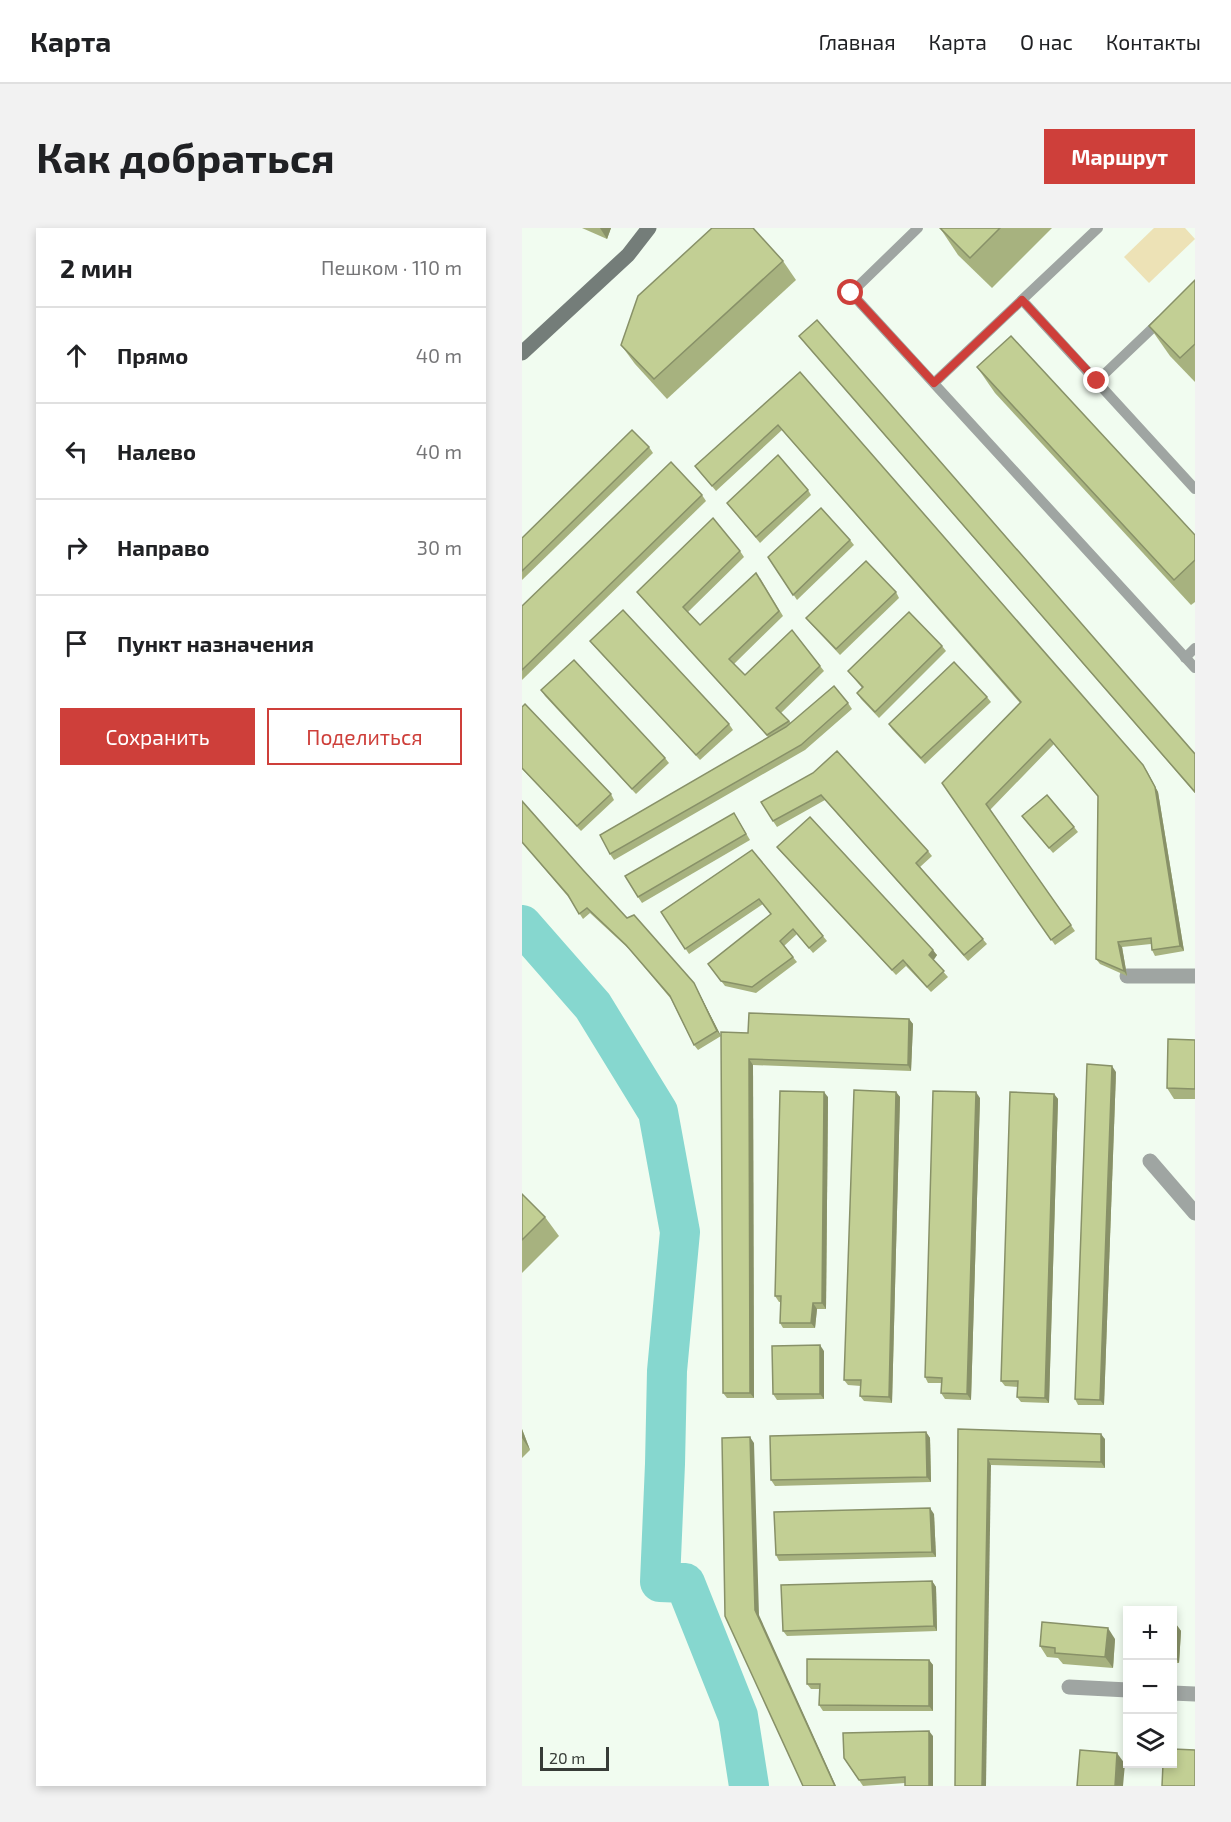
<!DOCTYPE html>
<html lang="ru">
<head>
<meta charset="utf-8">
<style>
	:root { --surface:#fff; --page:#f2f2f2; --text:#202124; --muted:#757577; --line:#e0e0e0; --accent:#ce3f3a }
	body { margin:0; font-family:"Exo 2",sans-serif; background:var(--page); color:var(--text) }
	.controls { position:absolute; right:18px; bottom:18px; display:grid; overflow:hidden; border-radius:0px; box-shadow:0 3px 9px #0003 }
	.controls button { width:54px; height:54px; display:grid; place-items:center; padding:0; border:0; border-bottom:2px solid var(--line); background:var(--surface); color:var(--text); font:30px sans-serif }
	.scale { position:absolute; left:18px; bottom:15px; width:69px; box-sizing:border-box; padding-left:6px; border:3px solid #373c37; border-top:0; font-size:16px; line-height:21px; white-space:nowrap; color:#373c37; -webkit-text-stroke:4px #f1fcf0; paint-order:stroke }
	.stop { position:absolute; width:18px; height:18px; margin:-14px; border:4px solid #ce3f3a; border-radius:50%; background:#fff }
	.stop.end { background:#ce3f3a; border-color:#fff; box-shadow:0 2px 6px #0008 }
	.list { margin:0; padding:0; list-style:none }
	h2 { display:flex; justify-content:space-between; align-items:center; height:78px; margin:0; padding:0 24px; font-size:26px }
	h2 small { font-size:20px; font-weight:400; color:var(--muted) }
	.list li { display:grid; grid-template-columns:39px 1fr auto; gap:18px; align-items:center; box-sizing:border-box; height:96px; padding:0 24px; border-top:2px solid var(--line) }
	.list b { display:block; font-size:22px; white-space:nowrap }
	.list em { font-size:20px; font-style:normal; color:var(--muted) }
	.actions { display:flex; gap:12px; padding:18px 24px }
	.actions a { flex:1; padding:14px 0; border:2px solid var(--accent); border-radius:0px; text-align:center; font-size:21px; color:var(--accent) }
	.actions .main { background:var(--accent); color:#fff }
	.icon { flex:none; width:33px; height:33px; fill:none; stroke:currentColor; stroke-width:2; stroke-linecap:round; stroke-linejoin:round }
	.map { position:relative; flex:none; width:673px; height:1558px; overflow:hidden; border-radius:0px }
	header { display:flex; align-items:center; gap:36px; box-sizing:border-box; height:84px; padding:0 30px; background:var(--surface); border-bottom:2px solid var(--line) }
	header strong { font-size:28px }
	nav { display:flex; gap:33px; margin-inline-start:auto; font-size:21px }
	.intro { display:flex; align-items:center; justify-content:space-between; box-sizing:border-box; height:144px; padding:0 36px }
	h1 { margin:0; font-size:42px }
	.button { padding:15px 27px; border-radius:0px; background:var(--accent); color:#fff; font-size:21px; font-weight:700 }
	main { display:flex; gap:36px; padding:0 36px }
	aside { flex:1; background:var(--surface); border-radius:0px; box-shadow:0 3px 9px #0003 }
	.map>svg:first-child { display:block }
	.green { fill:#ede2b6 }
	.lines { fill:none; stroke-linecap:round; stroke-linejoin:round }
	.river { stroke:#86d7cf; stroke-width:40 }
	.lane { stroke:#9fa5a2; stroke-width:10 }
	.street { stroke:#9fa5a2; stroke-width:15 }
	.secondary { stroke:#747d79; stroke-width:15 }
	.wall { fill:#a7b27f }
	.shaded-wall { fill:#889168 }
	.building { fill:#c2cf94; stroke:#889168; stroke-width:1.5 }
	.route { stroke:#ce3f3a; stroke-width:8 }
</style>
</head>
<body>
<header>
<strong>Карта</strong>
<nav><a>Главная</a><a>Карта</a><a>О нас</a><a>Контакты</a></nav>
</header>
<div class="intro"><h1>Как добраться</h1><a class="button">Маршрут</a></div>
<main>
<aside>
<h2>2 мин<small>Пешком · 110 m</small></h2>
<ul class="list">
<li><svg class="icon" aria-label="ahead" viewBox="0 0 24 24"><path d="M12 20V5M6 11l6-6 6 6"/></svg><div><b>Прямо</b></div><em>40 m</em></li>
<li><svg class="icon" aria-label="left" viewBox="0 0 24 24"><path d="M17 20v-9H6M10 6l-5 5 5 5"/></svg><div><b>Налево</b></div><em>40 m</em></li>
<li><svg class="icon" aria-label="right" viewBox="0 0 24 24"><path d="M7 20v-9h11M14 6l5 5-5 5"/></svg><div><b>Направо</b></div><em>30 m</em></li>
<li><svg class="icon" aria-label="arrive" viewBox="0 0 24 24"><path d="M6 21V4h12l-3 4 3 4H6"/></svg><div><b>Пункт назначения</b></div></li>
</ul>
<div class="actions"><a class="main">Сохранить</a><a>Поделиться</a></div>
</aside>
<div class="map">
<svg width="673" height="1558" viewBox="0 0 673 1558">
	<rect width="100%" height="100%" fill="#f1fcf0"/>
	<path class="green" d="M632,0h31l10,11 -46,44 -25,-26z"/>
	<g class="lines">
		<path class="river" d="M0,697l71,81 65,106 22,120 -13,139 -2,93 -5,118 25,1 53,133 11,70"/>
		<g class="lane">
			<path d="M396,0l-67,65 344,375"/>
			<path d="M500,72l173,189"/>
			<path d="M575,153l63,-60"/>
			<path d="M412,155l164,-155"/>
			<path d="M663,430l10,-10"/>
		</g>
		<g class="street">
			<path d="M605,748h68"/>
			<path d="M628,933l45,52"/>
			<path d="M547,1459l59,3"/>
			<path d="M650,1465l23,1"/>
		</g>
		<path class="secondary" d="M0,125l106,-98 21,-27"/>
	</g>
	<g class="wall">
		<path d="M60,0h29l-4,11z"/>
		<path d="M418,0h112l-60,60 -34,-33z"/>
		<path d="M261,33l13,19 -129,119 -32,-35 -14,-19z"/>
		<path d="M673,52v102l-25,-26 -21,-30z"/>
		<path d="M277,108l396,418v39l-392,-452z"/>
		<path d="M455,139l218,168v67l-4,3 -196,-212z"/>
		<path d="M278,144l347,399 11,21 26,159 -29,5 -3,-6 -1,-6 -29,3 5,29 -27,-12 -4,-5 2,-162 -44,-53 -64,66 85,121 -20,14 -113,-162 78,-80 -238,-273 -66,61 -21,-25z"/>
		<path d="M127,219l4,6 -131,127v-42z"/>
		<path d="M286,262l3,5 -51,48 -33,-40z"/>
		<path d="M180,267l4,6 -184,179v-74z"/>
		<path d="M328,312l4,5 -57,55 -29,-43z"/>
		<path d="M218,323l4,6 -56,55 12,13 60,-47 23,38 -49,48 11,11 47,-45 32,41 -43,42 10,10 57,-20 4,6 -47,41 -191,110 -4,-6 158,-117 -127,-140 -4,-5z"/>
		<path d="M374,364l3,6 -59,57 -30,-32 -4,-5z"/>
		<path d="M68,413l139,83 4,6 -33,30 -106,-114z"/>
		<path d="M420,418l4,5 -67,67 -18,-19 -4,-6 5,-5 -14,-17z"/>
		<path d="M19,462l124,68 4,5 -33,31 -91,-98z"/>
		<path d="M465,469l4,5 -66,62 -33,-35 -3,-5z"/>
		<path d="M0,479l89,87 3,6 -33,31 -59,-62z"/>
		<path d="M291,545l115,78 4,5 -12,11 67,77 -19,17 -143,-161 -48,27 -4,-6z"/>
		<path d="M0,573l61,69 44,48 67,65 3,6 24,47 -23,14 -4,-5 -23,-46 -41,-49 -40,-37 -7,6 -13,-20 -48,-57z"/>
		<path d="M212,585l16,27 -108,63 -4,-6z"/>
		<path d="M500,588l52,11 4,5 -25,21z"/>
		<path d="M255,619l160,108 -4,5 15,17 -17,15 -25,-26 -10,9 -115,-123z"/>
		<path d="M230,622l75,91 -14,12 -16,-19 -13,12 13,16 -41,31 -31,-7 -17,-22 63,-50 -8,-10 -74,50 -28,-42z"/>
		<path d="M387,791l4,5 -2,47 -158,-6 1,333h-27l-4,-5 25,-360z"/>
		<path d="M673,812v59h-21l-7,-11z"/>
		<path d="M594,844l-12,333h-26l-3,-6z"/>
		<path d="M374,864l4,5 -8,306 -28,-2 -4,-5 1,-10 -13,-1 -4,-5z"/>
		<path d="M532,866l4,5 -9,304 -28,-1 -4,-5 1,-10 -13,-1 -4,-5z"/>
		<path d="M306,869l-2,212h-9l-2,19h-32l-3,-5v-21h-1l-4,-6z"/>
		<path d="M458,870l-9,302 -26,-1 -4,-6v-10h-13l-3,-6z"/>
		<path d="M0,966l23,23 14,19 -37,37z"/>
		<path d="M302,1123v48l-47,1 -4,-6z"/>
		<path d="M0,1201l8,21 -8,8z"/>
		<path d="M436,1201l147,10v29l-114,-3z"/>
		<path d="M404,1204l4,6 1,44 -156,4 -4,-6z"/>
		<path d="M412,1286l2,43 -157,4 -3,-6z"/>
		<path d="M410,1353l4,6 1,44 -150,5 -4,-5z"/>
		<path d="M651,1392l8,11 -2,32h-6z"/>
		<path d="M593,1411l-2,29 -50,-4 -5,-6 -11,-1 -7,-11z"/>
		<path d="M407,1432l4,5v46h-110l-4,-6v-16h-8l-4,-5z"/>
		<path d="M411,1508v50h-28v-3l-42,3 -19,-28z"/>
	</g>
	<g class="shaded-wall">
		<path d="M78,0h11l-4,11z"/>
		<path d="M621,537l15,27 26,159 -4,-5z"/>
		<path d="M596,714l4,5 5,29 -3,-5z"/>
		<path d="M411,722l4,5 -4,6 -4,-6z"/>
		<path d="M172,755l3,6 24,47 -4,-5z"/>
		<path d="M387,791l4,5 -2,47 -3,-6z"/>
		<path d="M227,831l4,6 1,333 -4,-5z"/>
		<path d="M590,838l4,6 -12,333 -4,-5z"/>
		<path d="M302,864l4,5 -2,212 -4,-6z"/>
		<path d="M374,864l4,5 -8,306 -3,-6z"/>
		<path d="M454,864l4,6 -9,302 -4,-6z"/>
		<path d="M532,866l4,5 -9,304 -4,-5z"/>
		<path d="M291,1075l4,6 -2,19 -4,-5z"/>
		<path d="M298,1117l4,6v48l-4,-5z"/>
		<path d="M0,1201l8,21 -8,-12z"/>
		<path d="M404,1204l4,6 1,44 -4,-5z"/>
		<path d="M579,1206l4,5v29l-4,-6z"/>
		<path d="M228,1209l4,6 5,172 77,171h-1l-80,-176z"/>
		<path d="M466,1231l3,6 -5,321h-4z"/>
		<path d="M408,1280l4,6 2,43 -4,-5z"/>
		<path d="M410,1353l4,6 1,44 -3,-5z"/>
		<path d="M651,1392l8,11 -2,32 -6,-9z"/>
		<path d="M586,1400l7,11 -2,29 -8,-11z"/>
		<path d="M407,1432l4,5v46l-4,-5z"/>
		<path d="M407,1503l4,5v50h-4z"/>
		<path d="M595,1525l8,11 -2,22h-8z"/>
	</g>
	<g class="building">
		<path d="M190,0h41l30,33 -129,118 -33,-34 17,-49z"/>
		<path d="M418,0h60l-30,30z"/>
		<path d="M673,52v64l-15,14 -31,-32z"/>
		<path d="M295,92l378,434v38l-396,-456z"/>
		<path d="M489,108l184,199v25l-21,20 -197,-213z"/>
		<path d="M278,144l343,393 12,22 25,159 -28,4 -1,-12 -33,4 6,29 -28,-12 2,-163 -48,-57 -64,65 85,121 -20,15 -109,-157 79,-81 -243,-277 -66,61 -17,-20z"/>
		<path d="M110,202l17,17 -127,124v-33z"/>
		<path d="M256,227l30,35 -52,47 -29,-34z"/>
		<path d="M149,234l31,33 -180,175v-64z"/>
		<path d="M299,280l29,32 -57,55 -25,-38z"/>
		<path d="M191,290l27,33 -57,56 17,18 56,-52 23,38 -50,48 16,16 47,-45 28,36 -44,42 13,13 -22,14 -130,-143z"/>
		<path d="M344,333l30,31 -60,57 -30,-31z"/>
		<path d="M101,382l106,114 -33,31 -106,-114z"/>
		<path d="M387,384l33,34 -67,66 -18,-19 6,-6 -15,-16z"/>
		<path d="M52,432l91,98 -33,31 -91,-99z"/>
		<path d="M432,434l33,35 -66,61 -32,-34z"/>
		<path d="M312,458l14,17 -47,42 -191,109 -10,-19 186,-108z"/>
		<path d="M3,476l86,90 -34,32 -55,-58v-61z"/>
		<path d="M315,523l91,100 -12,12 67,76 -19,16 -143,-160 -48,26 -12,-19 52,-29z"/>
		<path d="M525,567l27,32 -25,21 -27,-32z"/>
		<path d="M0,573l61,69 44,48 7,-3 60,68 23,48 -23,14 -24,-49 -44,-51 -39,-37 -8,6 -11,-19 -46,-53z"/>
		<path d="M212,585l12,21 -108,63 -13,-21z"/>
		<path d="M288,589l123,133 -4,5 15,16 -17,16 -24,-27 -11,10 -115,-123z"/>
		<path d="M230,622l71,86 -14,12 -16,-19 -13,12 13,16 -41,30 -31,-6 -13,-17 63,-50 -12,-15 -74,50 -24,-37z"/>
		<path d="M227,785l160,6 -1,46 -159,-6 1,334h-27l-2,-361 27,1z"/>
		<path d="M646,811l27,1v49l-28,-1z"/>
		<path d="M565,836l25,2 -12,334 -25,-1z"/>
		<path d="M332,862l42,2 -7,305 -29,-1 1,-16h-17z"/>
		<path d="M258,863l44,1 -2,211h-9l-2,20h-31l1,-27h-6z"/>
		<path d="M411,863l43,1 -9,302 -26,-1 1,-15 -17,-1z"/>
		<path d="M488,864l44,2 -9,304 -28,-1 1,-16h-17z"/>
		<path d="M0,966l23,23 -23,23z"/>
		<path d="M298,1117v49h-47l-1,-48z"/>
		<path d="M436,1201l143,5v28l-113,-3 -6,327h-27z"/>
		<path d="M404,1204l1,45 -156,3 -1,-44z"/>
		<path d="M228,1209l5,173 80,176h-32l-78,-170 -3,-178z"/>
		<path d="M408,1280l2,44 -156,3 -2,-43z"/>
		<path d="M410,1353l2,45 -151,5 -2,-46z"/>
		<path d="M520,1394l66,6 -3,29 -50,-4v-5l-15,-2z"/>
		<path d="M285,1431l122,1v46l-110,-1 1,-21h-13z"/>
		<path d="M407,1503v55h-24v-9l-46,3 -15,-22 -1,-25z"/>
		<path d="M651,1521l22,1v36h-33l1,-22h10z"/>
		<path d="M558,1522l37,3 -2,33h-38z"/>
	</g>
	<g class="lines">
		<path class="route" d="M329,65l83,90 88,-83 75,81"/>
	</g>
</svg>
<div class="controls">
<button>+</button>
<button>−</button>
<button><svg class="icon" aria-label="layers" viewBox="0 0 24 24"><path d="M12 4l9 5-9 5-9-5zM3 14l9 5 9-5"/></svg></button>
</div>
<div class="scale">20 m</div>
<div class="stop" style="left:329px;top:65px"></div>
<div class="stop end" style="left:575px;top:153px"></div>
</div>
</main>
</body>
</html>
